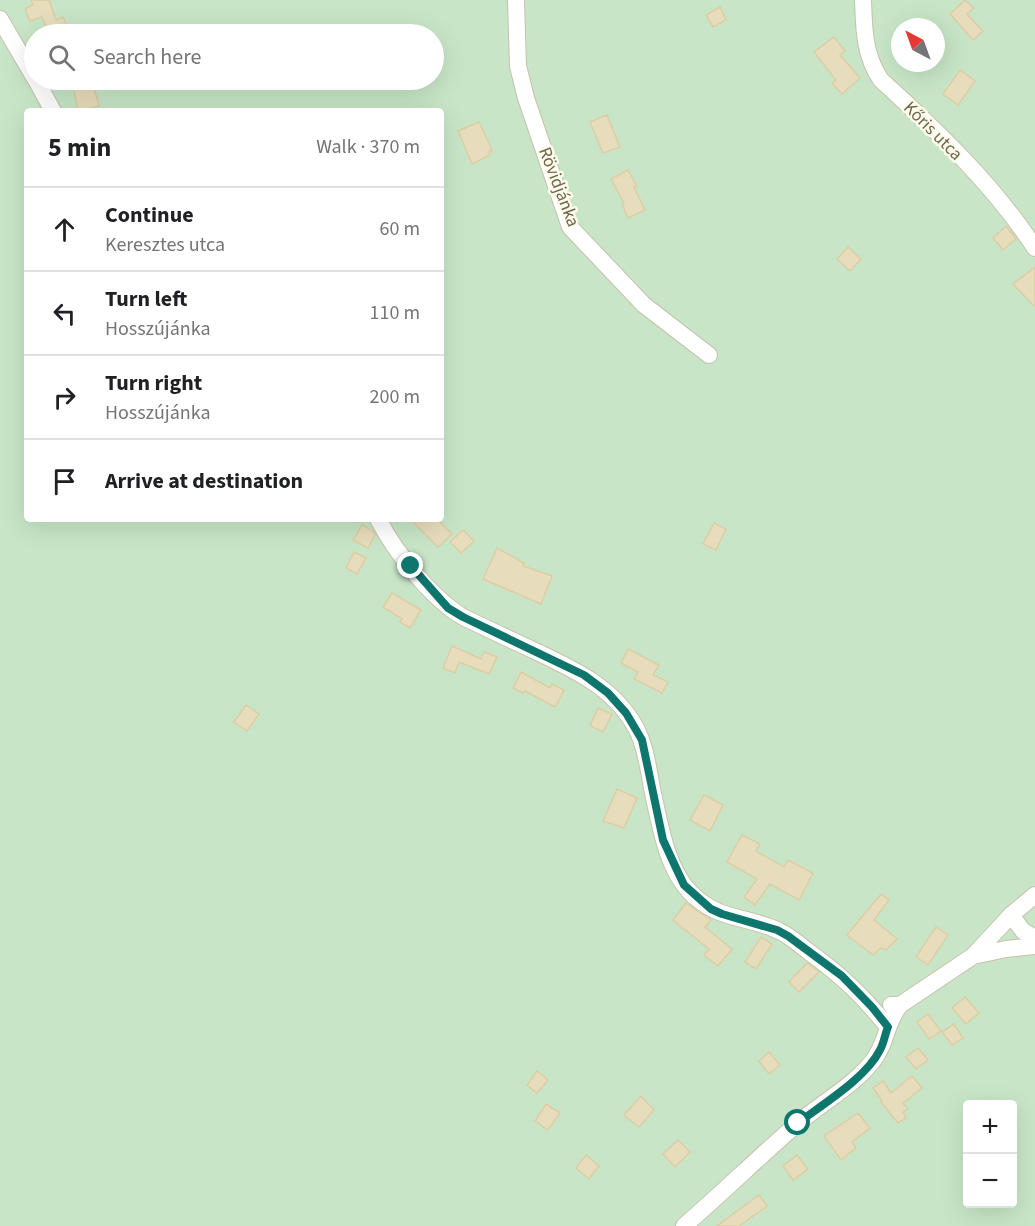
<!DOCTYPE html>
<html lang="en">
<head>
<meta charset="utf-8">
<style>
	:root { --surface:#fff; --page:#f2f2f2; --text:#202124; --muted:#757577; --line:#e0e0e0 }
	body { margin:0; font-family:"Source Sans 3",sans-serif; background:var(--page); color:var(--text) }
	.controls { position:absolute; right:18px; bottom:18px; display:grid; overflow:hidden; border-radius:6px; box-shadow:0 6px 24px #0002 }
	.controls button { width:54px; height:54px; display:grid; place-items:center; padding:0; border:0; border-bottom:2px solid var(--line); background:var(--surface); color:var(--text); font:30px sans-serif }
	.compass { position:absolute; left:891px; top:18px; width:54px; height:54px; border-radius:50%; background:var(--surface); box-shadow:0 6px 24px #0002; rotate:319deg }
	.stop { position:absolute; width:18px; height:18px; margin:-14px; border:4px solid #0f766e; border-radius:50%; background:#fff }
	.stop.end { background:#0f766e; border-color:#fff; box-shadow:0 2px 6px #0008 }
	.list { margin:0; padding:0; list-style:none }
	h2 { display:flex; justify-content:space-between; align-items:center; height:78px; margin:0; padding:0 24px; font-size:26px }
	h2 small { font-size:20px; font-weight:400; color:var(--muted) }
	.list li { display:grid; grid-template-columns:39px 1fr auto; gap:18px; align-items:center; box-sizing:border-box; height:84px; padding:0 24px; border-top:2px solid var(--line) }
	.list b { display:block; font-size:22px; white-space:nowrap }
	.list p { margin:0; font-size:20px; white-space:nowrap; color:var(--muted) }
	.list em { font-size:20px; font-style:normal; color:var(--muted) }
	.icon { flex:none; width:33px; height:33px; fill:none; stroke:currentColor; stroke-width:2; stroke-linecap:round; stroke-linejoin:round }
	.map { position:relative; flex:none; width:1035px; height:1226px; overflow:hidden }
	.search { position:absolute; background:var(--surface); box-shadow:0 6px 24px #0002; left:24px; top:24px; width:420px; height:66px; display:flex; align-items:center; gap:15px; box-sizing:border-box; padding:0 21px; border-radius:33px; color:var(--muted); font-size:22px }
	.panel { position:absolute; background:var(--surface); box-shadow:0 6px 24px #0002; left:24px; top:108px; width:420px; height:414px; border-radius:6px }
	.map>svg:first-child { display:block }
	.green { fill:#c8e6c7; fill-rule:evenodd }
	.building { fill:#e7ddbc; stroke:#ddcea3; stroke-width:1.5 }
	.lines { fill:none; stroke-linecap:round; stroke-linejoin:round }
	.street-casing { stroke:#c7c1ac; stroke-width:18 }
	.street { stroke:#fff; stroke-width:16 }
	.route { stroke:#0f766e; stroke-width:8 }
	.labels { text-anchor:middle; dominant-baseline:central; stroke-width:5; stroke-linejoin:round; paint-order:stroke }
	.street-label { font-size:18px; fill:#70664e; stroke:#fdfcec }
</style>
</head>
<body>
<div class="map">
<svg width="1035" height="1226" viewBox="0 0 1035 1226">
	<rect width="100%" height="100%" fill="#faf9e7"/>
	<path class="green" d="M0,0h1035v1226h-1035zM900,27h36v36h-36zM34,34h400v46h-400zM27,111h414v408h-414zM968,1104h44v100h-44z"/>
	<g class="building">
		<path d="M31,0h18l7,20 7,-3 7,17h-21l-7,-17 -12,4 -5,-12 8,-4z"/>
		<path d="M965,0l9,8 -7,6 16,17 -10,9 -23,-26z"/>
		<path d="M720,7l6,13 -13,7 -7,-12z"/>
		<path d="M834,37l11,14 -5,4 20,23 -18,16 -10,-11 4,-3 -22,-28z"/>
		<path d="M960,70l15,11 -17,24 -15,-11z"/>
		<path d="M72,80h18l2,8 2,-1 5,19 -21,5z"/>
		<path d="M607,115l13,32 -17,6 -13,-31z"/>
		<path d="M479,122l13,28 -3,1 1,4 -18,9 -14,-33z"/>
		<path d="M628,170l9,16 -3,1 11,23 -17,8 -6,-14 2,-1 -13,-24z"/>
		<path d="M1006,226l10,13 -13,11 -10,-12z"/>
		<path d="M848,247l13,12 -11,12 -13,-12z"/>
		<path d="M1035,267v40l-22,-23z"/>
		<path d="M410,519h27l15,15 -14,13z"/>
		<path d="M714,523l12,6 -10,21 -13,-6z"/>
		<path d="M362,525l11,6 2,4 -7,13 -15,-8z"/>
		<path d="M463,530l11,11 -13,12 -11,-11z"/>
		<path d="M497,548l27,15 -1,3 29,10 -11,28 -58,-25z"/>
		<path d="M354,552l12,6 -9,16 -11,-6z"/>
		<path d="M392,593l29,17 -11,18 -10,-6 2,-3 -19,-12z"/>
		<path d="M452,646l29,13 3,-7 13,5 -8,17 -30,-12 -4,11 -12,-5z"/>
		<path d="M628,649l31,16 -6,10 15,7 -6,11 -28,-14 4,-7 -17,-9z"/>
		<path d="M521,672l29,16 2,-4 12,6 -9,17 -30,-16 -2,2 -10,-5z"/>
		<path d="M246,705l13,9 -12,17 -13,-9z"/>
		<path d="M598,708l14,6 -9,18 -13,-6z"/>
		<path d="M617,789l20,9 -13,30 -21,-7z"/>
		<path d="M704,795l19,10 -13,26 -20,-11z"/>
		<path d="M742,835l18,9 -4,7 28,16 4,-7 25,13 -14,27 -29,-16 -15,21 -11,-8 13,-18 -30,-17z"/>
		<path d="M881,894l8,6 -15,20 23,19 -11,11 -5,-2 -8,7 -26,-20z"/>
		<path d="M686,903l25,17 -6,7 27,22 -14,17 -14,-11 5,-6 -36,-29z"/>
		<path d="M936,927l12,8 -20,30 -12,-8z"/>
		<path d="M761,937l11,7 -16,25 -11,-7z"/>
		<path d="M807,963l12,9 -20,20 -10,-10z"/>
		<path d="M965,997l14,16 -13,11 -14,-16z"/>
		<path d="M928,1014l13,17 -12,8 -12,-17z"/>
		<path d="M954,1024l9,14 -11,7 -10,-13z"/>
		<path d="M918,1048l10,12 -12,9 -10,-12z"/>
		<path d="M769,1052l11,13 -11,9 -10,-13z"/>
		<path d="M537,1071l11,9 -11,13 -10,-8z"/>
		<path d="M912,1076l10,12 -19,15 5,6 -5,3 3,6 -8,5 -17,-21 1,-1 -9,-13 10,-7 8,12z"/>
		<path d="M641,1096l13,14 -15,17 -15,-12z"/>
		<path d="M546,1104l14,9 -12,17 -13,-9z"/>
		<path d="M858,1113l12,15 -18,14 4,6 -15,12 -17,-24z"/>
		<path d="M678,1140l12,12 -15,15 -12,-13z"/>
		<path d="M586,1155l13,11 -10,13 -13,-11z"/>
		<path d="M797,1155l11,14 -15,11 -10,-14z"/>
		<path d="M759,1195l8,11 -28,20h-22z"/>
	</g>
	<g class="lines">
		<g class="street-casing">
			<g id="street">
				<path d="M516,0l2,66 8,32 44,129 74,78 65,50"/>
				<path d="M863,0c1,29 1,55 18,80 56,51 112,104 154,168"/>
				<path d="M0,19l34,58"/>
				<path d="M36,80l17,31"/>
				<path d="M378,519c18,34 52,78 85,98 23,11 46,22 70,33 40,19 81,37 103,78 11,21 13,48 18,70 7,31 13,69 35,93 29,31 58,24 90,40 11,5 21,14 30,21 32,23 54,44 79,75"/>
				<path d="M1035,895l-24,20 12,16 12,7"/>
				<path d="M973,956l38,-41"/>
				<path d="M891,1005h9l73,-49 33,-7 29,-3"/>
				<path d="M684,1226c38,-33 75,-69 113,-102 24,-21 55,-37 75,-62 15,-18 13,-38 28,-57"/>
			</g>
		</g>
		<use href="#street" class="street"/>
	</g>
	<g class="lines">
		<path class="route" d="M411,566l37,42 15,9 121,58 24,18 18,20 16,27 21,100 21,45 27,24 11,5 55,16 11,6 54,40 30,31 16,20c-3,7 -4,16 -8,23 -14,28 -57,54 -82,73"/>
	</g>
	<g class="labels">
		<g class="street-label">
			<text transform="translate(933 131) rotate(45)">Kőris utca</text>
			<text transform="translate(559 187) rotate(69)">Rövidjánka</text>
		</g>
	</g>
</svg>
<div class="controls">
<button>+</button>
<button>−</button>
</div>
<svg class="compass" viewBox="-18 -18 36 36"><path d="M0-13l5 13h-10z" fill="#e53935"/><path d="M0 13l5-13h-10z" fill="#757577"/></svg>
<div class="stop" style="left:798px;top:1123px"></div>
<div class="stop end" style="left:411px;top:566px"></div>
<div class="search"><svg class="icon" aria-label="search" viewBox="0 0 24 24"><circle cx="10" cy="10" r="6"/><path d="M15 15l6 6"/></svg>Search here</div>
<section class="panel">
<h2>5 min<small>Walk · 370 m</small></h2>
<ul class="list">
<li><svg class="icon" aria-label="ahead" viewBox="0 0 24 24"><path d="M12 20V5M6 11l6-6 6 6"/></svg><div><b>Continue</b><p>Keresztes utca</p></div><em>60 m</em></li>
<li><svg class="icon" aria-label="left" viewBox="0 0 24 24"><path d="M17 20v-9H6M10 6l-5 5 5 5"/></svg><div><b>Turn left</b><p>Hosszújánka</p></div><em>110 m</em></li>
<li><svg class="icon" aria-label="right" viewBox="0 0 24 24"><path d="M7 20v-9h11M14 6l5 5-5 5"/></svg><div><b>Turn right</b><p>Hosszújánka</p></div><em>200 m</em></li>
<li><svg class="icon" aria-label="arrive" viewBox="0 0 24 24"><path d="M6 21V4h12l-3 4 3 4H6"/></svg><div><b>Arrive at destination</b></div></li>
</ul>
</section>
</div>
</body>
</html>
